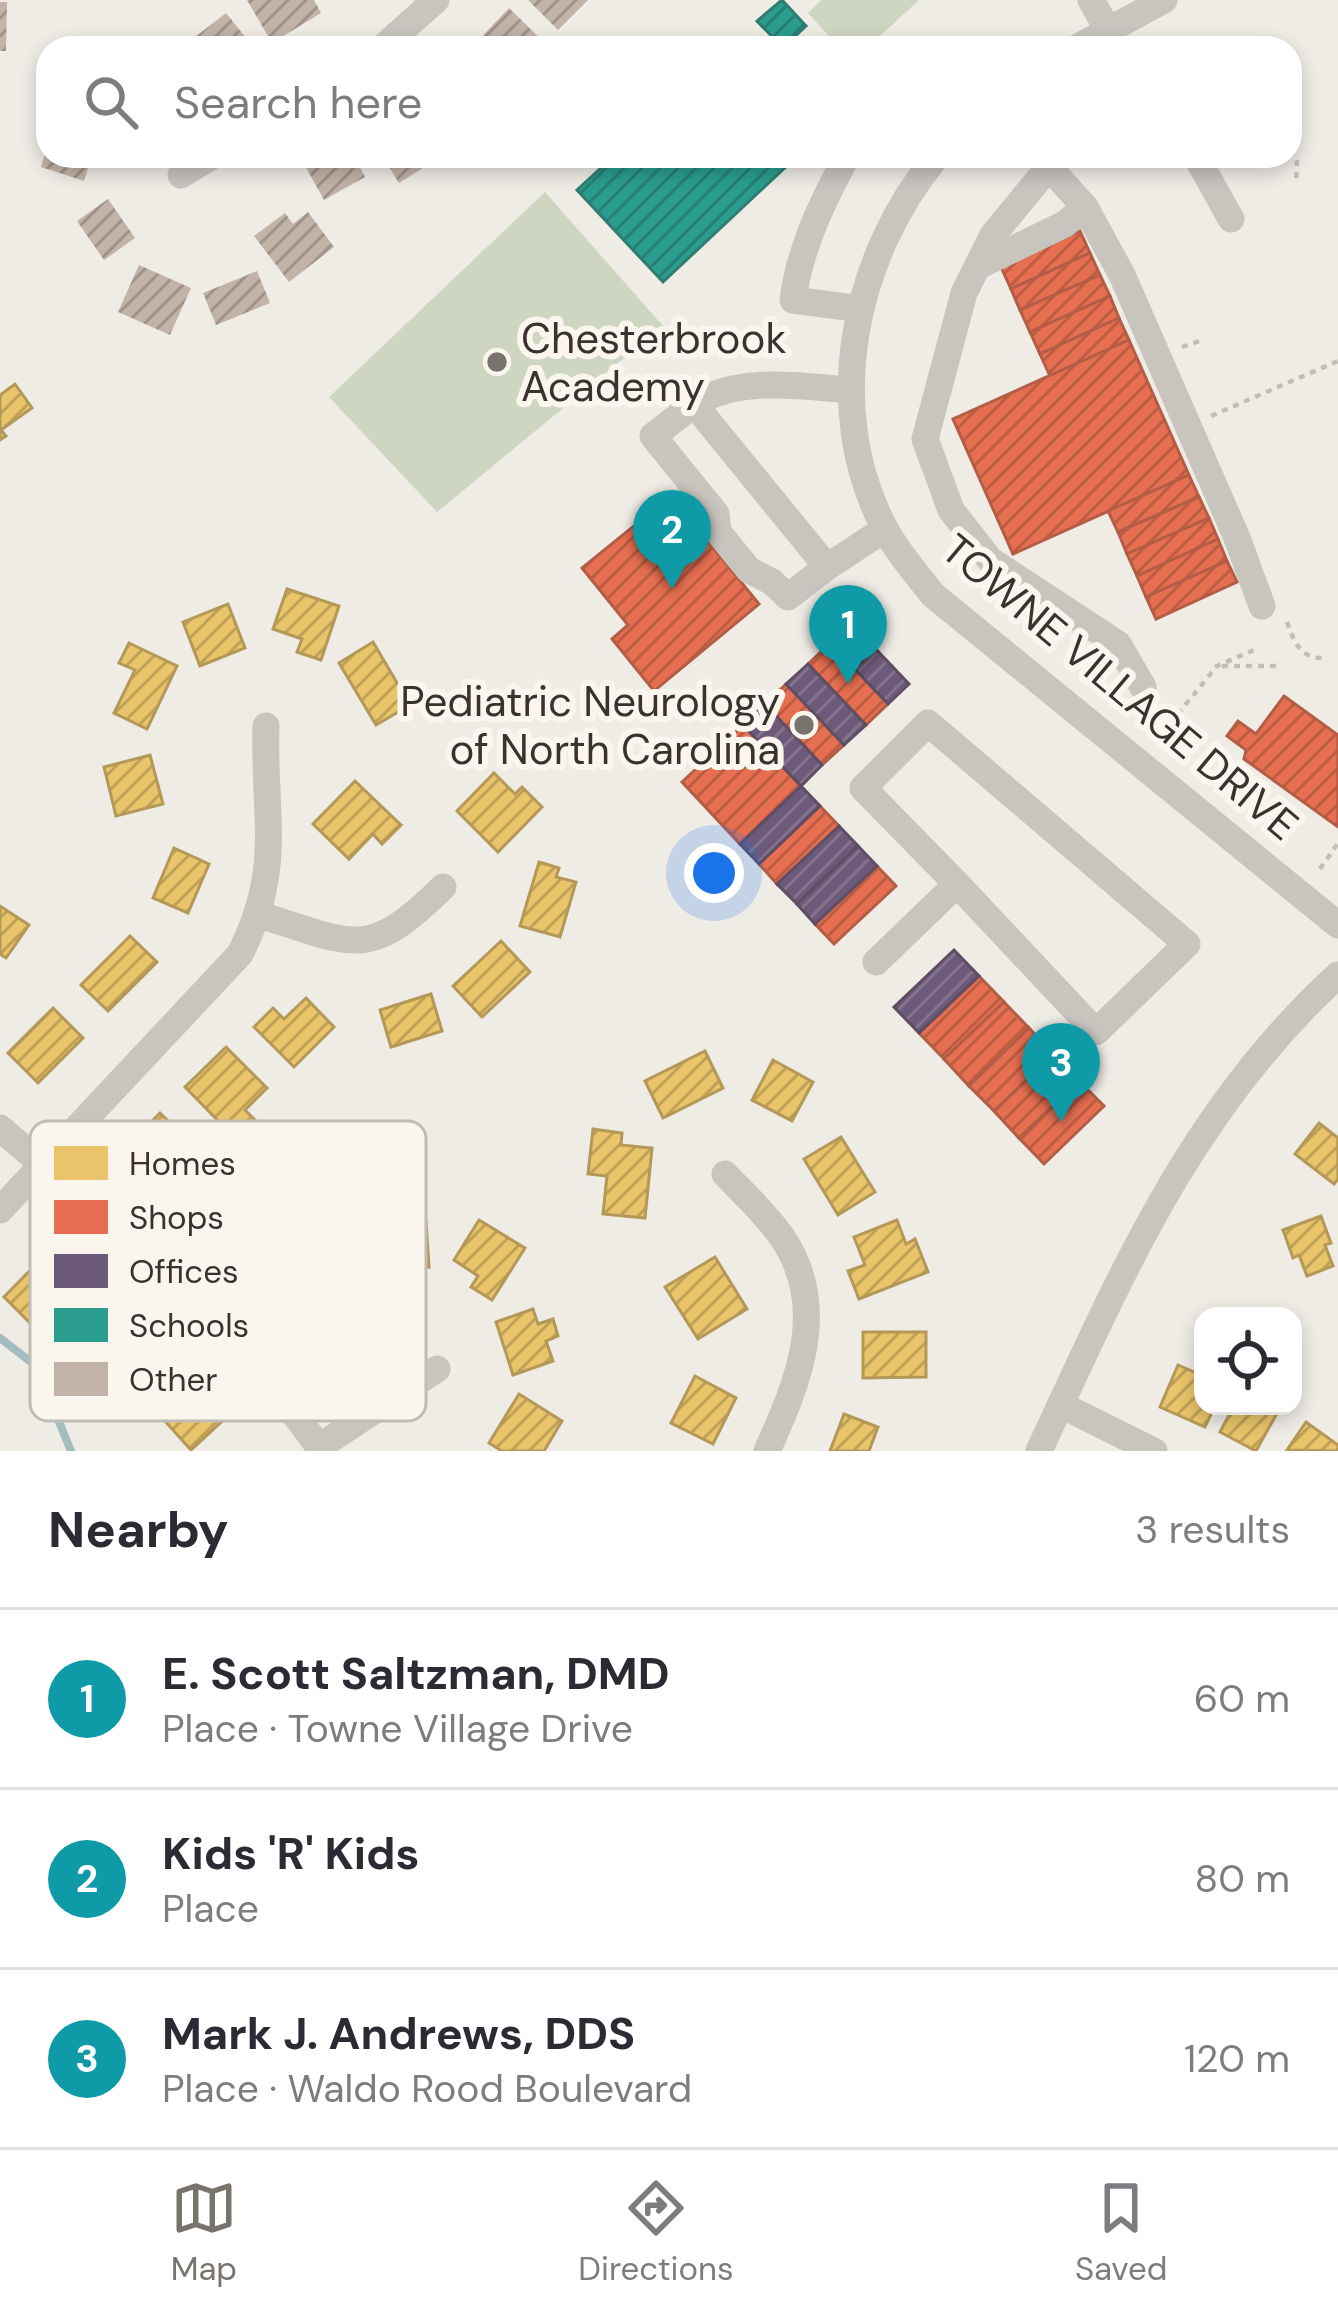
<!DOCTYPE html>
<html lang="en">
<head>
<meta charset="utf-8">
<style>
	:root { --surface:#fff; --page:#f7f7f7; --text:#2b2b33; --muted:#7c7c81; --line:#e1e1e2; --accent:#79736d }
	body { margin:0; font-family:"DM Sans",sans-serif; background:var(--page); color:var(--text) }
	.controls { position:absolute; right:36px; bottom:36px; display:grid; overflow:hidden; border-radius:24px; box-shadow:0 6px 18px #0003 }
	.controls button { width:108px; height:108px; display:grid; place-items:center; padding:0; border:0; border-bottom:3px solid var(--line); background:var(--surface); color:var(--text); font:60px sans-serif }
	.you { position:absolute; left:714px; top:873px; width:42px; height:42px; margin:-30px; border:9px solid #fff; border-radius:50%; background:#1a73e8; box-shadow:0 0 0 18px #1a73e833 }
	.badge { display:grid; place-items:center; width:78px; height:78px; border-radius:50%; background:var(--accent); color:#fff; font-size:39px; font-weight:700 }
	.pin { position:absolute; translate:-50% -99px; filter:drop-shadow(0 3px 6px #0008) }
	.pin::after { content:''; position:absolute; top:63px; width:42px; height:36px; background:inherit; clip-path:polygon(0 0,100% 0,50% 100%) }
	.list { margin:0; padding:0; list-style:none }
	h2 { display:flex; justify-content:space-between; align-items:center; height:156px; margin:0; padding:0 48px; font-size:51px }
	h2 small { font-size:39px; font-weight:400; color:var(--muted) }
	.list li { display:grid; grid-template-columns:78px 1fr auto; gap:36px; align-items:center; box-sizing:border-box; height:180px; padding:0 48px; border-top:3px solid var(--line) }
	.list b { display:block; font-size:45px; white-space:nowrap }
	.list p { margin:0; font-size:39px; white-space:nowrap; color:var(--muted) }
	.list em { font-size:39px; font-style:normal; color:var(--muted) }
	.icon { flex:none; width:66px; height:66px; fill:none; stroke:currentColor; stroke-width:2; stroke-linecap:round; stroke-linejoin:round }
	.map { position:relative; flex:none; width:1338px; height:1451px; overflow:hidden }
	.search { position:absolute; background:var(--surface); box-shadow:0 6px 18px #0003; left:36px; right:36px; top:36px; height:132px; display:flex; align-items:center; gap:30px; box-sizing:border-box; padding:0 42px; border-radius:36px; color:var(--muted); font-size:45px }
	.sheet { height:696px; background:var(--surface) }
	nav { display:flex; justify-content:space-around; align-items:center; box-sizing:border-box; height:168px; border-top:3px solid var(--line); background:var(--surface); font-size:33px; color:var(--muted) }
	nav a { display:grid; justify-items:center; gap:6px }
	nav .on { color:var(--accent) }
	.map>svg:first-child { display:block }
	.green { fill:#ced5c1 }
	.homes { fill:url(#homes-hatch); stroke:#b49857; stroke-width:3 }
	.shops { fill:url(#shops-hatch); stroke:#b35d46; stroke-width:3 }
	.offices { fill:url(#offices-hatch); stroke:#5e4d63; stroke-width:3 }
	.schools { fill:url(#schools-hatch); stroke:#2f7d71; stroke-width:3 }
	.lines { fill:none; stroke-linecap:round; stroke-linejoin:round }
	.stream { stroke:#a3bcc0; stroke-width:8 }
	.building { fill:url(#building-hatch) }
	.path { stroke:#c1bdb7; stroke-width:4.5; stroke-dasharray:6 6; stroke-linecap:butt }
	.minor { stroke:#c8c4be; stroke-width:27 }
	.poi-dot { fill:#79736d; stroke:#faf6ee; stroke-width:4.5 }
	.labels { text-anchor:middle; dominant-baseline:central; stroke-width:12; stroke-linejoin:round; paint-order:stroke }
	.poi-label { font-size:42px; fill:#3a322c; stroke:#faf6ee; text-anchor:start }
	.street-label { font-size:42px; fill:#3a322c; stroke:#faf6ee }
	.key { fill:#faf6ee; stroke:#c0bbb4; stroke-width:3 }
	.key-label { font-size:33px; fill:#3a322c }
</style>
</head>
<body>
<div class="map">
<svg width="1338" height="1451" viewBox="0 0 1338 1451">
	<defs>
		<pattern id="homes-hatch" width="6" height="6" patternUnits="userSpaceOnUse" patternTransform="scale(3)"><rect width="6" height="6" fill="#e9c46a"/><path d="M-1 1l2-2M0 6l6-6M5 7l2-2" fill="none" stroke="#bea057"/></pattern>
		<pattern id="shops-hatch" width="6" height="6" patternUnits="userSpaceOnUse" patternTransform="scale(3)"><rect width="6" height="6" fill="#e76f51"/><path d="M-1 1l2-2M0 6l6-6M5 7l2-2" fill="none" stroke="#bc5c43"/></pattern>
		<pattern id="offices-hatch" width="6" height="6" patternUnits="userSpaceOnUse" patternTransform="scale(3)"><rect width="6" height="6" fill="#6d597a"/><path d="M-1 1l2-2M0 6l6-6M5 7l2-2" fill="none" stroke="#83738c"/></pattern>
		<pattern id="schools-hatch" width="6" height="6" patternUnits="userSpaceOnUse" patternTransform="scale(3)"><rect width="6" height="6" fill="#2a9d8f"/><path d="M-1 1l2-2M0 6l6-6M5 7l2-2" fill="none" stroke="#258175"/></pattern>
		<pattern id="building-hatch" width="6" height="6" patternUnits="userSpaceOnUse" patternTransform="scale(3)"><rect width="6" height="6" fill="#c2b3a8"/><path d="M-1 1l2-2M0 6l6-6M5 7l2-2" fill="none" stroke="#9f9289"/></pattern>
	</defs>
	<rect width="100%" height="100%" fill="#efece6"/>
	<g class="green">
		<path d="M821,0h98l-52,48h-27l-32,-35z"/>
		<path d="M545,192l118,134 -226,186 -108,-115z"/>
	</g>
	<g class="homes">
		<path d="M15,384l17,24 -31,22 5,6 -6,4v-45z"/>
		<path d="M287,589l52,17 -18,54 -24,-8 5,-13 -29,-10z"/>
		<path d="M228,604l17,44 -45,18 -17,-44z"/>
		<path d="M373,642l37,63 -34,20 -37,-62z"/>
		<path d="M129,643l48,23 -30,63 -33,-16 21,-43 -16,-7z"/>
		<path d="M150,755l13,49 -47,12 -12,-49z"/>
		<path d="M494,773l21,21 7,-7 20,20 -44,45 -41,-41z"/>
		<path d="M355,781l46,44 -19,19 -9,-10 -24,25 -36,-35z"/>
		<path d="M174,848l35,16 -21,49 -35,-15z"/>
		<path d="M539,862l20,6 -3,9 20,5 -16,55 -40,-11z"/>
		<path d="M0,906l29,19 -23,33 -6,-4z"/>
		<path d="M130,936l27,26 -49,49 -27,-26z"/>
		<path d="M501,941l29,31 -48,45 -29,-31z"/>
		<path d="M431,994l11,37 -51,16 -11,-37z"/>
		<path d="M306,998l28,29 -40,40 -40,-40 19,-19 11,11z"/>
		<path d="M53,1008l30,30 -45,45 -30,-30z"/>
		<path d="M226,1047l41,41 -22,22 12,12 -19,19 -53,-54z"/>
		<path d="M705,1051l18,37 -60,30 -18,-37z"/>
		<path d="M773,1060l40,22 -21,39 -40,-21z"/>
		<path d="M160,1113l43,42 -41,41 -31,-30 21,-21 -12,-12z"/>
		<path d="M1319,1123l19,15v41l-4,5 -39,-30z"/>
		<path d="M593,1129l29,4 -1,12 31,3 -7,70 -42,-4 4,-38 -19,-2z"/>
		<path d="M841,1137l34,55 -37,23 -34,-56z"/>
		<path d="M1321,1216l10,27 -6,2 8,21 -26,10 -8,-21 -6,3 -10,-28z"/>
		<path d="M426,1220l3,47 -52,4 -3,-47z"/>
		<path d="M479,1220l46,28 -33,52 -21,-13 7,-11 -24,-16z"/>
		<path d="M897,1220l9,24 9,-5 13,33 -69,27 -11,-28 17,-6 -11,-28z"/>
		<path d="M43,1257l21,20 -11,12 17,17 -28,29 -38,-38z"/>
		<path d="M715,1257l32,52 -49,30 -33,-52z"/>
		<path d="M533,1309l5,15 15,-5 5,17 -12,5 7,20 -40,14 -17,-53z"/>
		<path d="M863,1332h63v45l-63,1z"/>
		<path d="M1178,1365l25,11v30h12l-10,21 -45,-20z"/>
		<path d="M194,1374l36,40 -39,36 -37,-41z"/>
		<path d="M695,1376l41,22 -23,46 -42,-21z"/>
		<path d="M519,1394l43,27 -18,30h-42l-13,-8z"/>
		<path d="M1234,1406h47l-25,45 -36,-19z"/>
		<path d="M844,1414l34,13 -9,24h-39z"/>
		<path d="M1306,1422l32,23v6l-51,-1z"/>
	</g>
	<g class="shops">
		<path d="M1080,231l10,22 -79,36 -10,-22z"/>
		<path d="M1090,253l10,22 -80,35 -9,-21z"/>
		<path d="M1100,275l10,21 -80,36 -10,-22z"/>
		<path d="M1110,296l9,22 -79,36 -10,-22z"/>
		<path d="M1119,318l10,22 -79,36 -10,-22z"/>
		<path d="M1129,340l60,135 -176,79 -60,-135z"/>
		<path d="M1189,475l10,22 -81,35 -10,-21z"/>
		<path d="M671,496l88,108 -105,87 -42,-52 16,-14 -46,-57z"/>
		<path d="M1199,497l10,21 -82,36 -9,-22z"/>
		<path d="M1209,518l9,21 -81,37 -10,-22z"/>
		<path d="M1218,539l9,22 -81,36 -9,-21z"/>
		<path d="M1227,561l10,21 -81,37 -10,-22z"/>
		<path d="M830,643l58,61 -22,21 -58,-61z"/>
		<path d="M786,684l58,61 -22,20 -57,-61z"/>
		<path d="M1284,696l54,39v92l-94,-68 2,-9 -19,-14 11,-15 18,13z"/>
		<path d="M743,725l58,61 -61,58 -58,-62z"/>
		<path d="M820,806l19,20 -62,58 -18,-20z"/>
		<path d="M877,866l19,20 -62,58 -19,-20z"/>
		<path d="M979,976l25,26 -60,57 -25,-26z"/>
		<path d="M1004,1002l25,26 -60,58 -25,-27z"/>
		<path d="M1029,1028l25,27 -60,56 -25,-25z"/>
		<path d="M1054,1055l25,26 -60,57 -25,-27z"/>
		<path d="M1079,1081l25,25 -60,58 -25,-26z"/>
	</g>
	<g class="offices">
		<path d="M851,623l58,61 -21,20 -58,-61z"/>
		<path d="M808,664l58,61 -22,20 -58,-61z"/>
		<path d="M765,704l57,61 -21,21 -58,-61z"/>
		<path d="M801,786l19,20 -61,58 -19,-20z"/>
		<path d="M839,826l19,20 -61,58 -20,-20z"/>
		<path d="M858,846l19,20 -62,58 -18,-20z"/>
		<path d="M954,950l25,26 -60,57 -25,-26z"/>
	</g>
	<g class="schools">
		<path d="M782,0l24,26 -23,22 -26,-27z"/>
		<path d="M614,156h174l4,5 -129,121 -86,-92z"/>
	</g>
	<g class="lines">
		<path class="stream" d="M0,1338l36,28 35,85"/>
	</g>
	<g class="building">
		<path d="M247,0h67l7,13 -49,30z"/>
		<path d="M528,0h60l-30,30z"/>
		<path d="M0,2h7l-1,49h-6z"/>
		<path d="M509,8l41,40h-79z"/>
		<path d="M226,13l28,35h-73z"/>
		<path d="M47,147l1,9h44l-8,25 -43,-14z"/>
		<path d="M319,156h35l11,21 -41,23 -20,-36z"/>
		<path d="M382,156h60l-43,27z"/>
		<path d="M108,199l27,39 -31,22 -27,-39z"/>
		<path d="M308,212l26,35 -45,35 -35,-46 31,-23 8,11z"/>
		<path d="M139,265l52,23 -21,47 -52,-23z"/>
		<path d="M257,271l13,32 -54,22 -13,-32z"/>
	</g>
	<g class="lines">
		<g class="path">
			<path d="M1290,150l7,12 -1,22"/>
			<path d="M1182,347l20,-7"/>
			<path d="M1211,416l127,-55"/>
			<path d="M1287,622c7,20 13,36 36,36"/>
			<path d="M1222,666h56"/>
			<path d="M1155,742l62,-76 37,-16"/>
			<path d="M1320,869l18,-26"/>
		</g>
		<g class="minor">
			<path d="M1091,0l17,30"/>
			<path d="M382,48l54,-48"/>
			<path d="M1076,48l88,-48"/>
			<path d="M847,156c-25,47 -47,91 -54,144l68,9"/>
			<path d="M937,156c-84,101 -115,252 -53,371 13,25 32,46 49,68l405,330"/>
			<path d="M1039,156l46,51 37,68 115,263 25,68"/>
			<path d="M1063,156l-15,12 -55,67 -29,58 -39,146 26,71 39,50 128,84 25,43"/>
			<path d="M1196,156l35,63"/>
			<path d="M181,175l31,-19"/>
			<path d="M978,266l87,-42 20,-17"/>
			<path d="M849,390c-50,-4 -110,-14 -155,14l133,163 58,-38"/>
			<path d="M694,404l-41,32 63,78 2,18 31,38 23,12 16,15 39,-30"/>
			<path d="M260,915c94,29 107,47 183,-28"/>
			<path d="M876,962l81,-78 139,148 91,-88 -259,-221 -65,65 94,96"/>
			<path d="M0,1128l225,193 97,130"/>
			<path d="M725,1174c19,20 41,40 57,63 48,71 16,145 -15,214"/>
			<path d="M0,1210l240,-256c44,-87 23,-137 26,-228"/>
			<path d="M1061,1405l93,46"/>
			<path d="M319,1447l118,-78"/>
			<path d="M1039,1451c82,-176 152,-342 299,-476"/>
		</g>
	</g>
	<g class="poi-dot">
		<circle cx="497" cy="362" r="12"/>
		<circle cx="804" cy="725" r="12"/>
	</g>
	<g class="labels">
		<g class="poi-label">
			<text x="521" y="338">Chesterbrook<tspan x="521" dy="48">Academy</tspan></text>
			<text x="780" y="701" text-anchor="end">Pediatric Neurology<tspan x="780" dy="48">of North Carolina</tspan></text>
		</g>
		<g class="street-label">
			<text transform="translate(1120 687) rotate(40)">TOWNE VILLAGE DRIVE</text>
		</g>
	</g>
	<rect x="30" y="1121" width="396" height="300" rx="18" class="key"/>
	<rect x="54" y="1146" width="54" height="34" fill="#e9c46a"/>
	<rect x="54" y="1200" width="54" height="34" fill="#e76f51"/>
	<rect x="54" y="1254" width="54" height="34" fill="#6d597a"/>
	<rect x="54" y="1308" width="54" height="34" fill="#2a9d8f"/>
	<rect x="54" y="1362" width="54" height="34" fill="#c2b3a8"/>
	<g class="key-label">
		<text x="129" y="1175">Homes</text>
		<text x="129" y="1229">Shops</text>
		<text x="129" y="1283">Offices</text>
		<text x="129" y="1337">Schools</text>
		<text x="129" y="1391">Other</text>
	</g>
</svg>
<div class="controls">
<button><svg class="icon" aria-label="locate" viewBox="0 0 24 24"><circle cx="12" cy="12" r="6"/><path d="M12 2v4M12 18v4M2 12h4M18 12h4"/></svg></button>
</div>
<div class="you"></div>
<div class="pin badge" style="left:848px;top:684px;background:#0f9aa8">1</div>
<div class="pin badge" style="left:672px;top:589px;background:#0f9aa8">2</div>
<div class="pin badge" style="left:1061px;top:1122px;background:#0f9aa8">3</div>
<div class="search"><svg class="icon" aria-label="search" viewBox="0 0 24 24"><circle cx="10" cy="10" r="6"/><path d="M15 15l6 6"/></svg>Search here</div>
</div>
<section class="sheet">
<h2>Nearby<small>3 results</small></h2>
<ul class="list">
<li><span class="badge" style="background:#0f9aa8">1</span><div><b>E. Scott Saltzman, DMD</b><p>Place · Towne Village Drive</p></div><em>60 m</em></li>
<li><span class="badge" style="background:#0f9aa8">2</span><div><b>Kids 'R' Kids</b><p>Place</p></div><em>80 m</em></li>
<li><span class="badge" style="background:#0f9aa8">3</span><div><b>Mark J. Andrews, DDS</b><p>Place · Waldo Rood Boulevard</p></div><em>120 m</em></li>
</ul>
</section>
<nav>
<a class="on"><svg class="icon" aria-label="map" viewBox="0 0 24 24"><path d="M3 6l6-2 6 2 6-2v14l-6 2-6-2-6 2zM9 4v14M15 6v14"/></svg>Map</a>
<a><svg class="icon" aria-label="directions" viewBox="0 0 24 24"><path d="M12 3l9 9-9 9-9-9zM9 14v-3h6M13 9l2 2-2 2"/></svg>Directions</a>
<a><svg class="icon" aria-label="saved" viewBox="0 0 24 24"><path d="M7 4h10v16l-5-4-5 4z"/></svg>Saved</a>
</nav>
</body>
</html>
